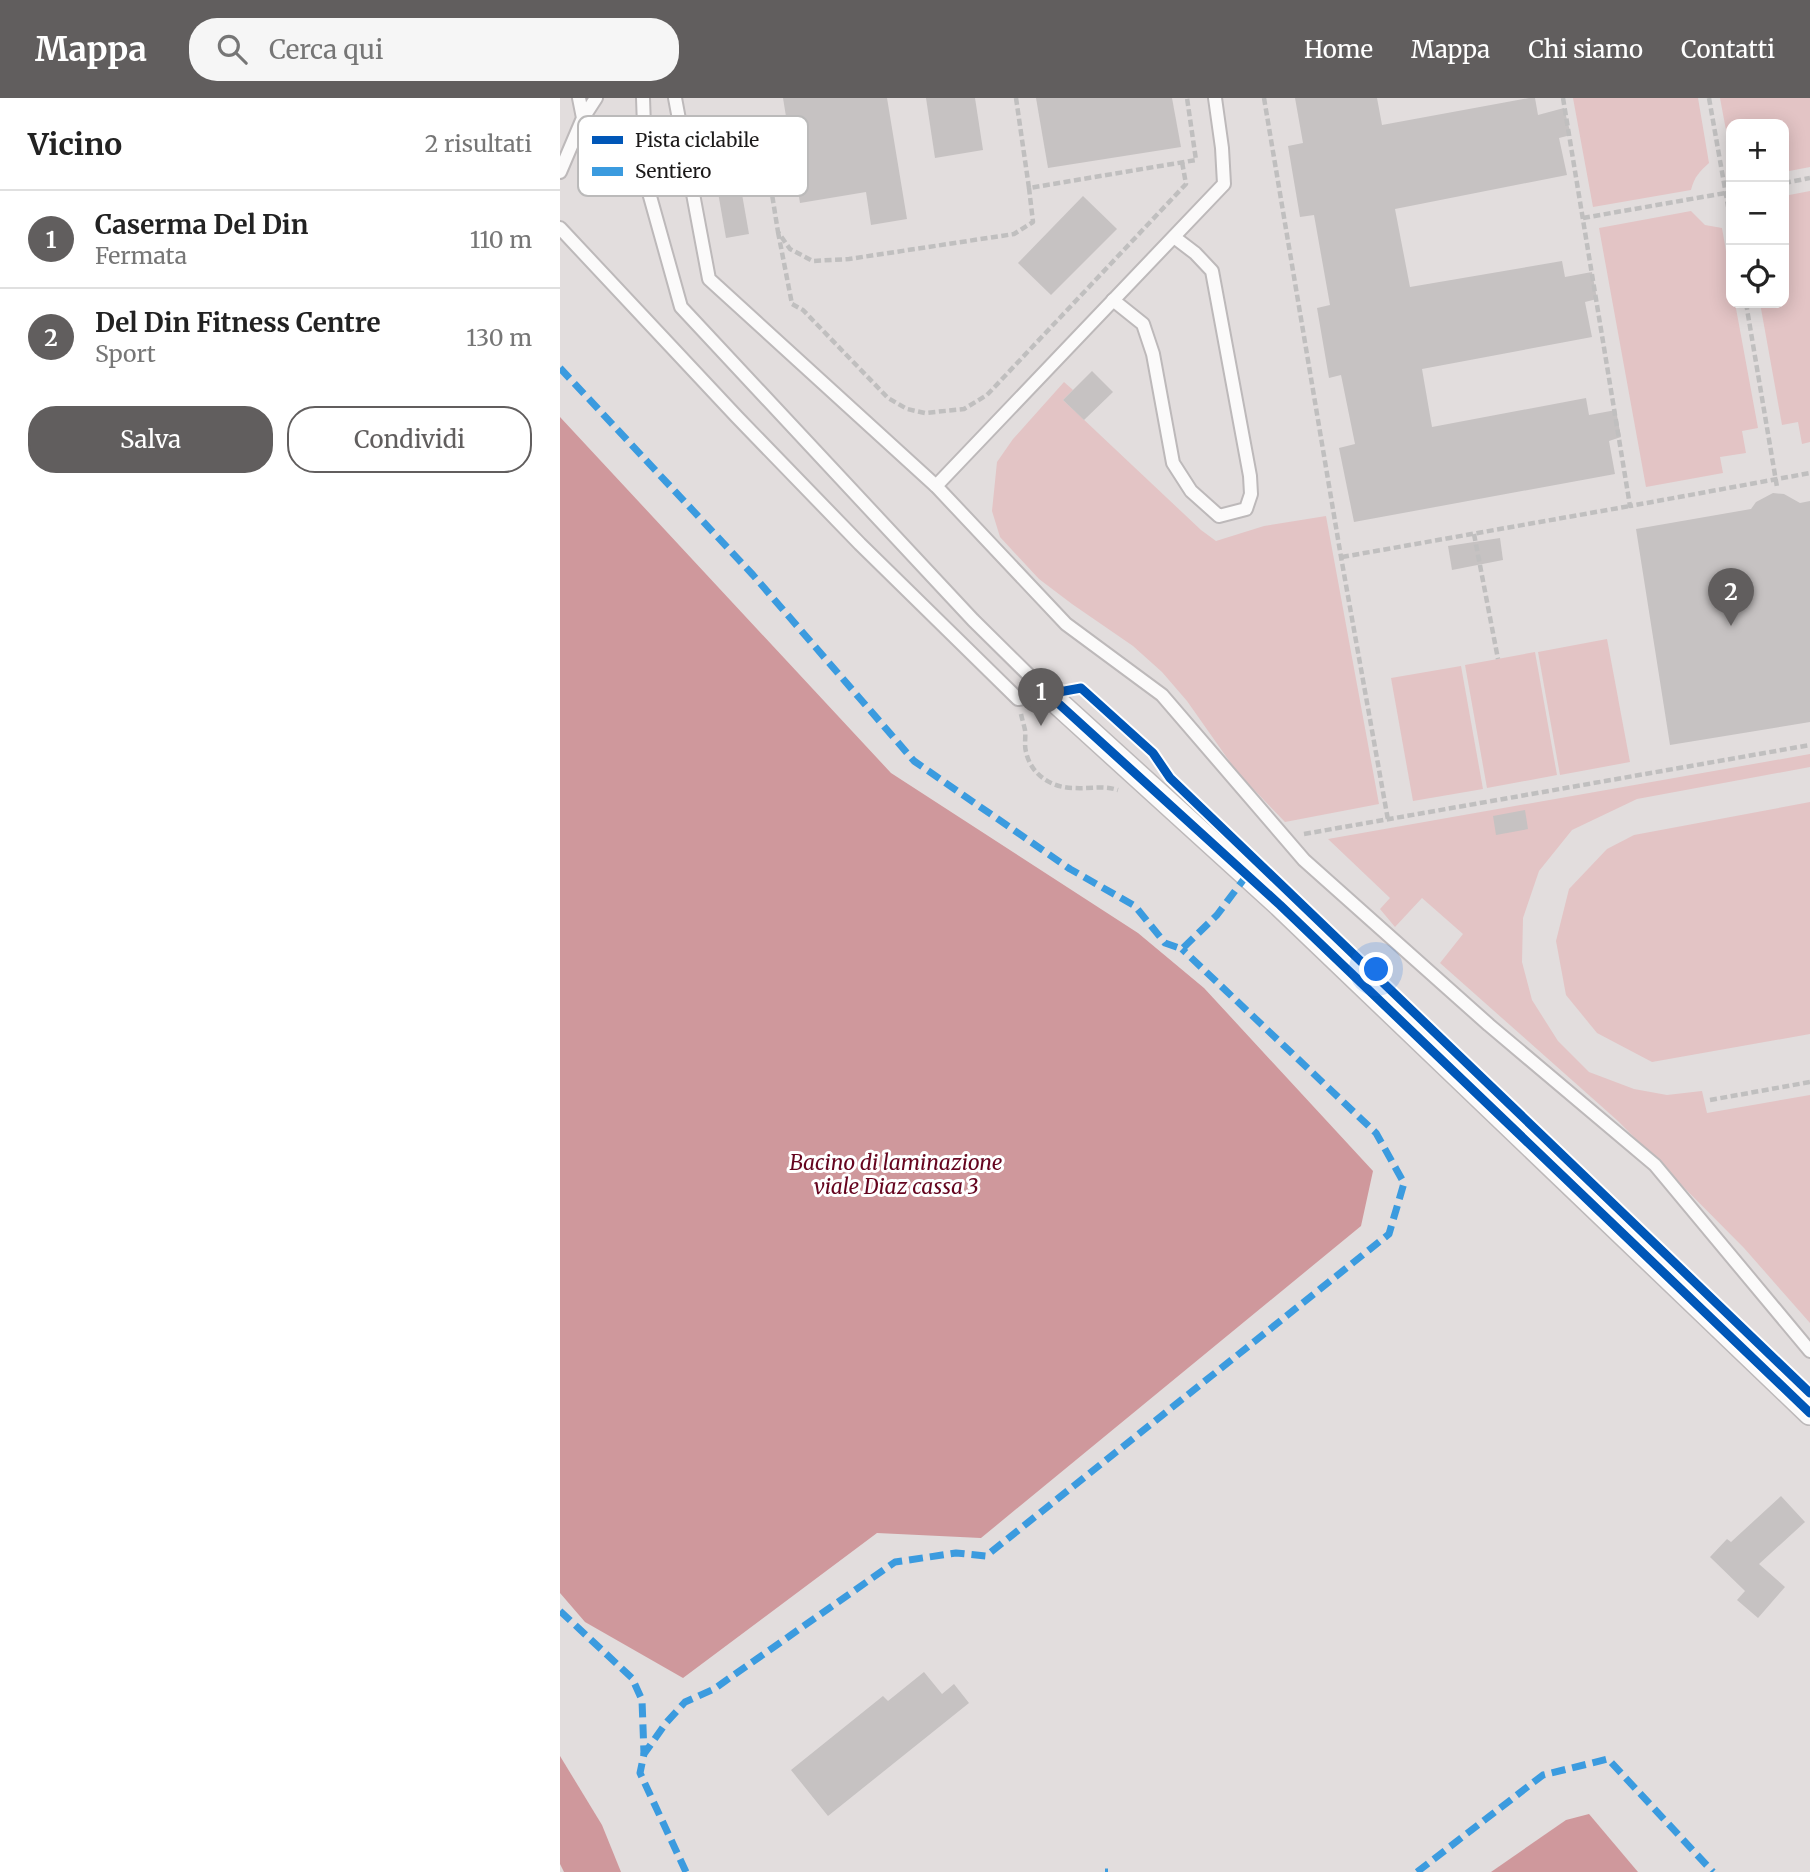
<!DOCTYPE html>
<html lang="it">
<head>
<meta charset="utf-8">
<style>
	:root { --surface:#fff; --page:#f6f6f6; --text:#222; --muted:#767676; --line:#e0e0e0; --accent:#615e5e }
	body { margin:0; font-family:Merriweather,serif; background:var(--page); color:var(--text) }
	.controls { position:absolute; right:21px; top:21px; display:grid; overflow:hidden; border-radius:14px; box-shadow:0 4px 18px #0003 }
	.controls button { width:63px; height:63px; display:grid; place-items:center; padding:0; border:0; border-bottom:2px solid var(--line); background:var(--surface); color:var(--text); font:35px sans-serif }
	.you { position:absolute; left:817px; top:872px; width:24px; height:24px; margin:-18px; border:5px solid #fff; border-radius:50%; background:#1a73e8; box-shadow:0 0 0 10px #1a73e833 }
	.badge { display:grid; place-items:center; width:46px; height:46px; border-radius:50%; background:var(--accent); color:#fff; font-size:23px; font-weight:700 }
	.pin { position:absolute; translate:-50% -58px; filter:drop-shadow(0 2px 4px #0008) }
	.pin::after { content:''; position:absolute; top:37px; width:24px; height:21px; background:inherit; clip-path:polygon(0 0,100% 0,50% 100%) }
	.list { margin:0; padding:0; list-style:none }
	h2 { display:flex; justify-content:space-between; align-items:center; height:91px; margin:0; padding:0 28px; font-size:30px }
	h2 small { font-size:23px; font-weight:400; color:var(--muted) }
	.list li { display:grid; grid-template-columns:46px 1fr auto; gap:21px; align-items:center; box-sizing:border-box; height:98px; padding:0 28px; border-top:2px solid var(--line) }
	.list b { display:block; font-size:26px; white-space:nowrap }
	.list p { margin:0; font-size:23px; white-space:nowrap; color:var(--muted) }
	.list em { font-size:23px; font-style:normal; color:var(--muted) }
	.actions { display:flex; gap:14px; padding:21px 28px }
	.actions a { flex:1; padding:16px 0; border:2px solid var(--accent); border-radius:28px; text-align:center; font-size:24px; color:var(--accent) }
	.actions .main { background:var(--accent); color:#fff }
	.icon { flex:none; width:38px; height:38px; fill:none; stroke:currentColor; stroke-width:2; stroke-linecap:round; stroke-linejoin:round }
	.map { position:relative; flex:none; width:1250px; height:1774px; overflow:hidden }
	header { display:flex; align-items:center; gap:42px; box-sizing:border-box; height:98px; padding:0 35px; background:var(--accent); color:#fff }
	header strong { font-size:33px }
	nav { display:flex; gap:38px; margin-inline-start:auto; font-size:24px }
	.search { width:490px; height:63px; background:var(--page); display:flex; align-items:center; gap:18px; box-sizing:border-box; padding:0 24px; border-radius:28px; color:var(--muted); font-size:26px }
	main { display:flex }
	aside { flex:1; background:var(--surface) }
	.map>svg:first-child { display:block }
	.green { fill:#e3c4c5 }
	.water { fill:#cf989c }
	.building { fill:#c6c2c2 }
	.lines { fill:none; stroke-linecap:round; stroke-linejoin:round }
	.service-casing { stroke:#bdb9ba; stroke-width:16 }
	.minor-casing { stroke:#bdb9ba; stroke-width:26 }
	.path { stroke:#c0bfbf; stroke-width:4.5; stroke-dasharray:7 3.5; stroke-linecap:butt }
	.service { stroke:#fbfafa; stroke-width:12 }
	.minor { stroke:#fbfafa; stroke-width:23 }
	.quiet { stroke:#3b9bdf; stroke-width:7; stroke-dasharray:14 7; stroke-linecap:butt }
	.cycleway-casing { stroke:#fff; stroke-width:13 }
	.cycleway { stroke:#0057b8; stroke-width:9 }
	.labels { text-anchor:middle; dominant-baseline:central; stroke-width:6; stroke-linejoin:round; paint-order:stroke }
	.water-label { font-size:21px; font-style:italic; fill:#65041e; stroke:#fff }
	.key { fill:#fff; stroke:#bbbaba; stroke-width:2 }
	.key-label { font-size:19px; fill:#1b1919 }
</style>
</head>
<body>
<header>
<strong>Mappa</strong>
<div class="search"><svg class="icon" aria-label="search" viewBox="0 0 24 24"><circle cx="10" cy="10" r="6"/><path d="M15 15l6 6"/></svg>Cerca qui</div>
<nav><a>Home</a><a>Mappa</a><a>Chi siamo</a><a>Contatti</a></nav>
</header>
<main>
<aside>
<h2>Vicino<small>2 risultati</small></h2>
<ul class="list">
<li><span class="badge">1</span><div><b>Caserma Del Din</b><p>Fermata</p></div><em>110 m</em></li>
<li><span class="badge">2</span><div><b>Del Din Fitness Centre</b><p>Sport</p></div><em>130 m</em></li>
</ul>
<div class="actions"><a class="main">Salva</a><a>Condividi</a></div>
</aside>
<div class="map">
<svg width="1250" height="1774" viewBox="0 0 1250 1774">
	<rect width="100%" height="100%" fill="#e2dddd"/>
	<g class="green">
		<path d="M1013,0h125l11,65c-9,8 -15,14 -18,27l-98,17z"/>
		<path d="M1160,0h90v69l-26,5v-48h-53v33z"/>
		<path d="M1250,93v251l-8,2 -4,-22 -16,3 -22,-122h24v-107z"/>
		<path d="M1131,113l14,14 17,3 9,52v23h4l23,125 -16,3 4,22 -26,4 3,16 -77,14 -47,-259z"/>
		<path d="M504,284l9,8 -10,10 138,130 15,11 48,-15 62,-10 53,288 -94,18 -48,-50 -50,-71 -25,-29 -29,-26 -61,-42 -33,-25 -39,-42 -8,-26 5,-49 16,-23z"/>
		<path d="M1047,541l23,123 -70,13 -22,-123z"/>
		<path d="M975,554l22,123 -70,13 -22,-123z"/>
		<path d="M901,568l22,123 -70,12 -22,-123z"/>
		<path d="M1250,656v13l-173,32 -65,31 -33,41 -16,47 -1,44 10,38 26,41 31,31 45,17 33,6 35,-4 5,22 103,-18v228l-66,-75 -126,-127 -178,-158 23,-29 -41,-36 -27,29 -15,-18 10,-11 -62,-59z"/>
		<path d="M1250,704v232l-158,28 -55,-29 -31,-38 -10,-54 13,-52 38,-40 27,-14z"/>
	</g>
	<g class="water">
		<path d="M0,319l331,356 247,160 66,55 169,183 -12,55 -380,312 -104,-5 -194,145 -98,-56 -25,-29z"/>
		<path d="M0,1658l42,69 19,47h-57l-4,-8z"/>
		<path d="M1029,1716l49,58h-147l75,-52z"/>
	</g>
	<g class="building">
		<path d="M223,0h104l20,121 -36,6 -5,-33 -66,11z"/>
		<path d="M366,0h49l8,52 -48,8z"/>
		<path d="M476,0h136l9,49 -133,21z"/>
		<path d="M735,0h82l5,27 147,-27h6l3,17 26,-7 7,27 -12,3 8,37 -172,34 15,78 152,-26 3,16 27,-5 5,27 -12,3 7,35 -170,32 10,58 154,-29 3,17 27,-5 5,27 -12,4 6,33 -261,48 -15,-74 16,-4 -14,-69 -12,3 -12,-70 13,-3 -16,-90 -14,2 -12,-71 15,-3z"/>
		<path d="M179,79l10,57 -23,4 -10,-57z"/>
		<path d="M523,98l34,33 -66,66 -33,-32z"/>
		<path d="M532,273l21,21 -29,28 -21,-20z"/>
		<path d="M1213,395l11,1 16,9 10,-2v221l-140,23 -34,-216 115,-20 5,-7z"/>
		<path d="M940,440l3,22 -51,10 -4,-24z"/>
		<path d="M965,712l3,19 -32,6 -3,-19z"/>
		<path d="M1221,1398l24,26 -46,42 26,23 -27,31 -21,-18 8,-9 -35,-34 17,-18 4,3z"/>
		<path d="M364,1574l18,22 12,-10 15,19 -141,113 -37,-46 92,-74 5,5z"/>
	</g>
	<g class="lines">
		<g class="service-casing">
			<g id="service">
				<path d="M115,0l34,181 227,207 130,138 96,71 142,165 185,165 166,140 155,186"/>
				<path d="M23,20l13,-20"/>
				<path d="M0,74l23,-54 -4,-20"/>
				<path d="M0,130l177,189 123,127 158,155 30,-5 -75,-74 -292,-313 -35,-125 -3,-84"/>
				<path d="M553,202l30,24 10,30 20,109 18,28 28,25 27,-7 5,-15 -1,-18 -38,-205 -17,-18 -21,-16"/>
				<path d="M376,388l288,-302 -2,-36 -7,-50"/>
			</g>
		</g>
		<g class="minor-casing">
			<path id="minor" d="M488,596l232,211 530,508"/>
		</g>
		<g class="path">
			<path d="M456,0l13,90 167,-28 -9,-62"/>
			<path d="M704,0l77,459 47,263"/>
			<path d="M1003,0l67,408 180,-33"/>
			<path d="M1149,0l22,125"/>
			<path d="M138,40l63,-13 17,107 12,17 23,12 36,-2 165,-25 19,-12 -4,-34"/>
			<path d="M1224,85l26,-5"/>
			<path d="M1023,120l148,-26"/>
			<path d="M218,134l14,72 11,6 85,88 19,11 18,4 39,-4 23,-14 199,-211 -4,-22"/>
			<path d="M1186,205l31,184"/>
			<path d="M914,436l24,125"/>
			<path d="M782,459l288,-51"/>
			<path d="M461,616c1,5 3,11 4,16 1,7 -1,15 1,22 5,23 26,36 48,36 16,1 28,-3 44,2"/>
			<path d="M744,736l506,-89"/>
			<path d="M1150,1002l100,-18"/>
		</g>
		<use href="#service" class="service"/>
		<use href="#minor" class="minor"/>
		<g class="quiet">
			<path d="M0,270l193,207 161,186 156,108 65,37 30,37 17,6 35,-34 30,-40"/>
			<path d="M0,1513l72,67 10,22 2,54"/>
			<path d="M126,1774l-46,-99 4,-19 22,-31 19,-21 29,-13 181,-127 61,-9 30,3 403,-322 15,-51 -28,-50 -194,-184"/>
			<path d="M545,1774h3"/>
			<path d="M857,1774l126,-97 65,-16 105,113"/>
		</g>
		<g class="cycleway-casing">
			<g id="cycleway">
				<path d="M488,596l33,-6 72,65 17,25 640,615"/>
				<path d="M488,596l232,211 530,508"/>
			</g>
		</g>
		<use href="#cycleway" class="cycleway"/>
	</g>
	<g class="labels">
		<g class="water-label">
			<text x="336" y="1064">Bacino di laminazione<tspan x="336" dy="24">viale Diaz cassa 3</tspan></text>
		</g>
	</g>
	<rect x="18" y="18" width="230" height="80" rx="10" class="key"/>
	<rect x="32" y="38" width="31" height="8" fill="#0057b8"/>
	<rect x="32" y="69" width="31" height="9" fill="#3b9bdf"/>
	<g class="key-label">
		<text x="75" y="49">Pista ciclabile</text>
		<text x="75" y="80">Sentiero</text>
	</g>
</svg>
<div class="controls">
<button>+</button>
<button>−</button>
<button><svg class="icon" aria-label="locate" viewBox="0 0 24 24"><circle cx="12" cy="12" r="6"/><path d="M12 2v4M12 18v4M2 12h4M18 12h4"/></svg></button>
</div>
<div class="you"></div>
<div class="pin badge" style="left:481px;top:628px">1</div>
<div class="pin badge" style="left:1171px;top:528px">2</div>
</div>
</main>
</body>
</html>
